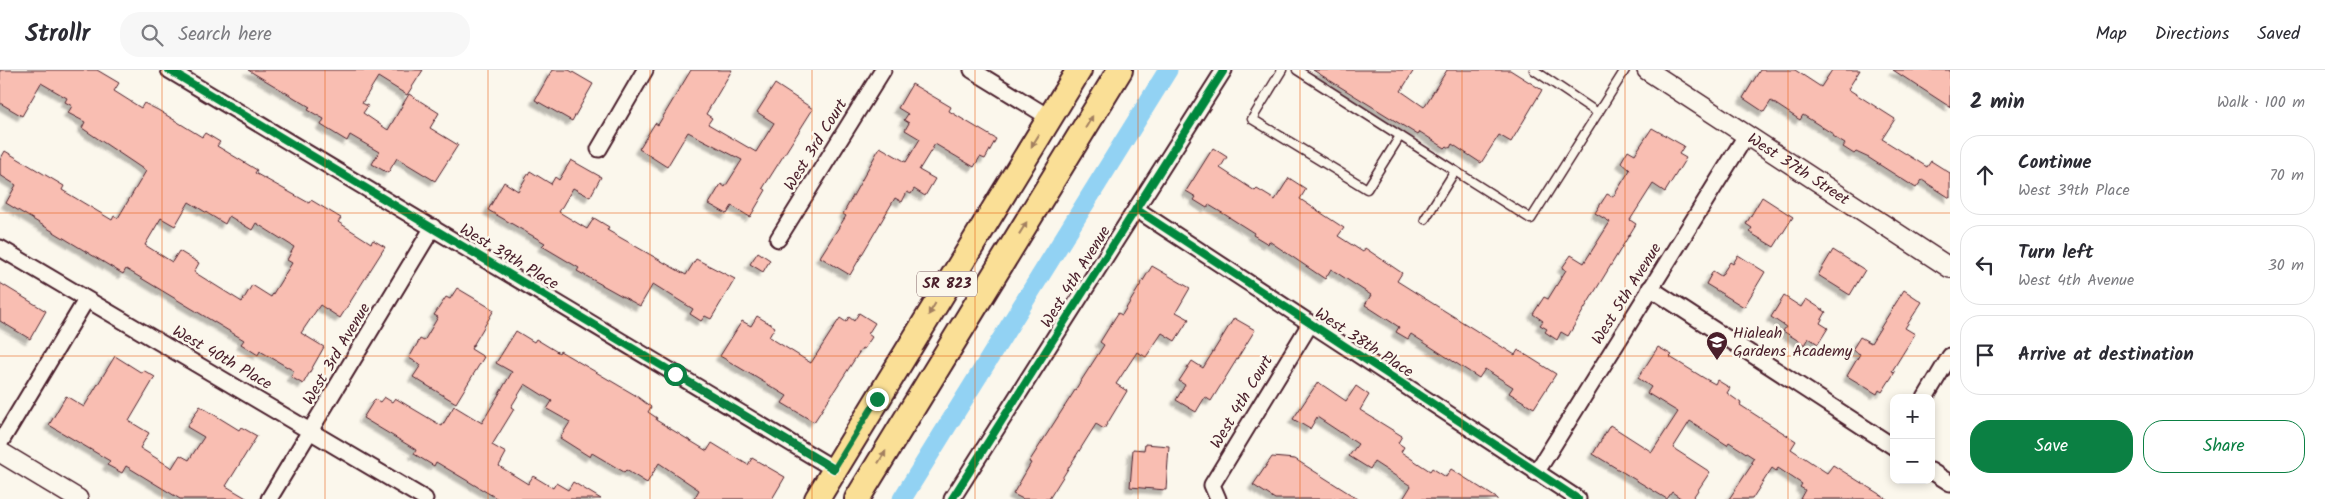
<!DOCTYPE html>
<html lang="en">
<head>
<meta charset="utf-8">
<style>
	:root { --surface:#fff; --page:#f7f7f7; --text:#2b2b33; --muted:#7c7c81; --line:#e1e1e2; --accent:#0b8043 }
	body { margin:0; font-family:Kalam,sans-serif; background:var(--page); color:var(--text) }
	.controls { position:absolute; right:15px; bottom:15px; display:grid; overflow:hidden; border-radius:10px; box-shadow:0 2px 8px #0003 }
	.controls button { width:45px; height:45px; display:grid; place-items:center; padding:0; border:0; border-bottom:1px solid var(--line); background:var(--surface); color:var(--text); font:25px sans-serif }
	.stop { position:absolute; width:15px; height:15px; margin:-11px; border:4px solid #0b8043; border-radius:50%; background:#fff }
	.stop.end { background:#0b8043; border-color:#fff; box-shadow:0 1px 5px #0008 }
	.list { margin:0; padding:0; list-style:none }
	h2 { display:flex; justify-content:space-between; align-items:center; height:65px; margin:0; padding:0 20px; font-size:21px }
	h2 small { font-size:16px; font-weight:400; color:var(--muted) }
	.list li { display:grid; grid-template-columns:32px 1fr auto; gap:15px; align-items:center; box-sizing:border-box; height:80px; margin:0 10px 10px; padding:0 10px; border:1px solid var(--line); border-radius:20px }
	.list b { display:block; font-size:19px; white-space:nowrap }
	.list p { margin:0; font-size:16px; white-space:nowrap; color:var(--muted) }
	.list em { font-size:16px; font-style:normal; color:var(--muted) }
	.actions { display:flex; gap:10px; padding:15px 20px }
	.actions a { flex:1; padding:11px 0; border:1px solid var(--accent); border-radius:20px; text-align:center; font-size:18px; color:var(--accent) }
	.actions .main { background:var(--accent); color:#fff }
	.icon { flex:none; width:28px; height:28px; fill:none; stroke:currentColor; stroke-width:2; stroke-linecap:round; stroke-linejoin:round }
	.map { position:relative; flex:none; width:1950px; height:429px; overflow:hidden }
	header { display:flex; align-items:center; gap:30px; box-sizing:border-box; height:70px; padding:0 25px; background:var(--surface); border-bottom:1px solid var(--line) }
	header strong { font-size:24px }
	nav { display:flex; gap:28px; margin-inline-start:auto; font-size:18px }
	.search { width:350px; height:45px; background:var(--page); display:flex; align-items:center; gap:12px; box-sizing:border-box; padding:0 18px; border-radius:20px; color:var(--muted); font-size:19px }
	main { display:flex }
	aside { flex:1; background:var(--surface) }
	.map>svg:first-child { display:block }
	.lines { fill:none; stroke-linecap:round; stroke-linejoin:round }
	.canal { stroke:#92d2f3; stroke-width:19 }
	.building { fill:#f9beb2; stroke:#4a1f2b; fill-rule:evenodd; filter:url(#shadow) }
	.service-casing { stroke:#4a1f2b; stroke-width:11 }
	.minor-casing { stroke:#4a1f2b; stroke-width:19 }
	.tertiary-casing { stroke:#4a1f2b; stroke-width:22 }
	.primary-casing { stroke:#4a1f2b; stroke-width:28 }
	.service { stroke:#fbf7ec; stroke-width:8 }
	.minor { stroke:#fbf7ec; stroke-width:15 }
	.tertiary { stroke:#fbf7ec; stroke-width:19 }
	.primary { stroke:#fadf96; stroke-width:24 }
	.cycleway-casing { stroke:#fbf7ec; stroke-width:11 }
	.cycleway { stroke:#00873e; stroke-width:8 }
	.oneway { fill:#a27f60 }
	.route { stroke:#0b8043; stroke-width:6 }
	.grid { fill:none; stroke:#e8590c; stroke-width:1; stroke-opacity:0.55 }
	.labels { text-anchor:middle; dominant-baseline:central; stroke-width:5; stroke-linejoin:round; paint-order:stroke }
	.shield { fill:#fbf7ec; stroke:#7f6065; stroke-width:1 }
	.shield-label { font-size:15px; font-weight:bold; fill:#4a1f2b }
	.street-label { font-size:16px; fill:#4a1f2b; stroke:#fbf7ec }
	.poi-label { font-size:16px; fill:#4a1f2b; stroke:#fbf7ec; text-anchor:start }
</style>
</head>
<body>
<header>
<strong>Strollr</strong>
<div class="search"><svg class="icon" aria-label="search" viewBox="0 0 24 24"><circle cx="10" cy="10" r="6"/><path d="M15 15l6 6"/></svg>Search here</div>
<nav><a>Map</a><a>Directions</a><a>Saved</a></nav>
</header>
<main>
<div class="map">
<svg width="1950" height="429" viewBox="0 0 1950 429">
	<defs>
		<filter id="shadow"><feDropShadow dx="-4.5" dy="4.5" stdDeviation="1" flood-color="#0004"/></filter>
	</defs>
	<rect width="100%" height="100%" fill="#fbf7ec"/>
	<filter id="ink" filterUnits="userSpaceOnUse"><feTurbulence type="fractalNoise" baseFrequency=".02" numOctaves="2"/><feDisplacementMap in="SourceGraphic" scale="10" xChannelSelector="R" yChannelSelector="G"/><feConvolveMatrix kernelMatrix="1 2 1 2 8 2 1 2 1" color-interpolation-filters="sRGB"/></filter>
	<g filter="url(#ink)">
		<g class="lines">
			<path class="canal" d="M902,429l266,-429"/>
		</g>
		<g class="building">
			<path d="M0,0h97l22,13 -5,8 27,17 3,-5 14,7 44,27 3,-4 15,9 -3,4 40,24 -2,3 54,30 2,-3 30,18 -3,4 33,21 2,-3 12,7 -45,71 -20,-13 -19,28 23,14 -21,37 -12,-7 3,-6 -34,-20 -2,4 -17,-11 3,-4 -118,-71 -3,5 -117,-71 10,-18 -16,-10v-15l5,-9 59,35 -2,4 50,30 2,-4 4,2 28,-47 -64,-43 3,-6 -17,-9 4,-7 -7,-4 2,-4 -26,-15 -19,33 -22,-13zM189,132l36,22 4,-8 23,14 4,-7 38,24 -7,13 5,3 -21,34 -19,-12 -10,17 -48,-30 5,-9 -20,-12 -7,11 -27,-17 16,-27 14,8z"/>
			<path d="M248,0h175l-16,25 -29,-18 -16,26 6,3 -5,7 25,17 21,-36 30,19 -9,15 28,17 -23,36 -38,-23 -9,15 -16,-9 7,-12 -29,-17 -3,6 -26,-16 3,-6 -16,-9 2,-3z"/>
			<path d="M552,0h17l24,14 -21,37 -37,-21z"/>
			<path d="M691,0h41l-26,44 6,4 -4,6 48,28 18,-29 -17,-11 18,-28 38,25 -50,79 3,2 -16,27 -18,-11 -5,8 -18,-10 12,-20 4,3 17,-27 -54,-28 -21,35 -28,-18 16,-26 3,2z"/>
			<path d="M1313,0h101l-13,21 23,16 23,-37h63l32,20 -31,52 -12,-7 -18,28 -29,-19 -2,4 -3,-2 -2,2 -25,-16 -2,3z"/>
			<path d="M1760,0h35l26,17 11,-17h28l-12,19 47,30 -13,20 45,28 4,-6 19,12v25l-28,-18 -6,8 -47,-30 -13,-6 -2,2 -11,-7 2,-3 -13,-8 1,-2 -30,-19 -3,5 -29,-19 -7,11 -21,-14z"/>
			<path d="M1893,0h57v37z"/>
			<path d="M912,14l39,23 -2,4 47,28 -11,20 -5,-2 -6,10 -39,-23 -16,26 16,9 -10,17 -11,-7 -3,5 -4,-2 -5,10 -7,-4 -45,77 -30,-18 26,-41 -3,-2 37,-67 26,15 14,-23 -15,-9 4,-7 -5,-3 4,-6 -10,-6z"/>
			<path d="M1652,58l32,18 -5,8 7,4 -21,34 -12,-8 -23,36 6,4 -47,77 -21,35 -7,-4 -4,8 -12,-8 2,-3 -7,-4 3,-4 -10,-7 11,-17 4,2 18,-29 -4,-2 9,-13 13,8 26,-41 -15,-9 12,-19 6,3 17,-27 -9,-8 7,-12 7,4z"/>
			<path d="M1213,78l14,9 -7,11 35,23 2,-2 18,11 14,-22 17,11 -6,10 44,29 -6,8 25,16 2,-4 37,25 -5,8 118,74 3,-5 38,24 -22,34 -25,-15 4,-6 -28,-18 -6,9 -68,-44 -3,5 -12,-7 3,-5 -34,-22 6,-10 -40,-26 -6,10 -56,-38 -1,3 -15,-9 1,-2 -30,-19 -15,-9 -2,3 -13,-8 2,-3 -10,-6z"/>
			<path d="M571,90l30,17 -11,20 -17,-9 -14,24 28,17 7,-11 15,9 -2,3 79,45 10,-16 39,20 -24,40 -6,-3 -4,5 -11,-7 3,-5 -40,-25 -13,22 -63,-35 2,-3 -37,-22 3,-3 -57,-33 16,-28 14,9 12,-20 21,13 4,-7 4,3z"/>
			<path d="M1762,127l31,20 -19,30 -25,-15 3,-4 -6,-4z"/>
			<path d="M1833,180l32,20 -15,25 -32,-20z"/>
			<path d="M758,182l12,8 -7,12 -13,-8z"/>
			<path d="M1738,185l27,17 -21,35 -38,-23 7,-13 8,5 9,-14 3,2z"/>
			<path d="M1152,196l38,22 -14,24 13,7 -14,22 -13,-8 -16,24 -9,-5 -21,32 11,7 -23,38 -8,-5 -47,75h-26l-10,-5 18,-31 -2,-1 75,-117 -4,-3 18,-29 4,2z"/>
			<path d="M0,213l46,28 -16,28 -30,-18z"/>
			<path d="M457,218l37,22 -23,39 13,8 -28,46 -43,-26 8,-12 -12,-7 11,-19 4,2 14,-24 -4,-2 12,-18 4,2z"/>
			<path d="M1904,220l18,12 -17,26 10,6 -23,37 3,1 -13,20 -3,-2 -2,4 -30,-18 13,-22 -8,-4 8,-13 11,6z"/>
			<path d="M1784,226l17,11 5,-8 20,13 -6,11 8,5 -10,16 -9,-6 -4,7 -22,-14 3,-4 -15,-10z"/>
			<path d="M859,243l16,10 -7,11 4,3 -8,12 -2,-1 -48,74 -32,-19 5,-7 -67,-40 22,-35 9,5 6,-10 18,11 -6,10 42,26 29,-45 6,4 3,-5 5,4z"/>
			<path d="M1234,248l21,12 -44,71 -6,-4 -9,15 -20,-12 9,-15 -6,-4 13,-20 11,7z"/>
			<path d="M516,261l18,11 2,-3 23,14 1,-2 75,44 16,12 -3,5 9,6 -1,2 51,31 5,-8 36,22 4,-7 33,19 -13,22h-78l5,-9 -40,-27 -12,20 -21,-13 -2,2 -32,-19 -2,4 -30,-19 10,-16 -23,-13 5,-8 -27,-17 -14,23 3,2 -22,36 14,8 -7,13 29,18 5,-8 20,12 3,-5 12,7 5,-8 28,17h-103l-62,-37 -2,4 -20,-12 2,-4 -8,-5 -45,-27 12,-19 5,3 4,-5 8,5 3,-4 47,28 12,-20 28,17 30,-51 -16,-9z"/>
			<path d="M1658,277l14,8 -2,2 34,21 11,6 2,-4 13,8 -3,5 14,10 -1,2 56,36 -5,8 36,24 6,-8 54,34h-87l5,-9 -5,-3 2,-3 -24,-16 -2,3 -4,-3 -20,31h-23l24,-36 -2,-1 3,-4 -25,-16 -2,3 -37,-24 -17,27 37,24 -18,27h-10l-10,-7 -5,7 -74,-45 17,-29 42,27 26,-40 -31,-19 4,-6 -13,-9z"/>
			<path d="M115,286l27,17 1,-3 12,7 -26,44 20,12 -9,15 32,20 8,-13 9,5 15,-23 -17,-10 13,-21 39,24 2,-3 16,9 -31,50 22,13h-68l-54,-33 -4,7 -15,-8 3,-4 -61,-36 17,-29 18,11z"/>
			<path d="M1318,312l28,19 10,-15 13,9 -9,15 42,26 -4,7 6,4 -3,5 29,19 2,-3 14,9 5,-8 47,30h-95l8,-13 -37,-24 -4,7 -21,-13 9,-12 -41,-27 -7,12 -17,-10z"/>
			<path d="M1145,374l24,2 -3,44 -36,-3 3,-38 11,1z"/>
			<path d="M1272,387l23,2 63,40h-83l-22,-14z"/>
		</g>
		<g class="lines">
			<g class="service-casing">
				<g id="service">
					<path d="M1282,0l-30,49 115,70 33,-53"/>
					<path d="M1297,0l158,101"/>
					<path d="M1534,0l64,43"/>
					<path d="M1425,149l30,-48 76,48 94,-149"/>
				</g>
			</g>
			<g class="minor-casing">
				<g id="minor">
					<path d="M169,0l665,399"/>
					<path d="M972,0l78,48"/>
					<path d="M599,79l46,-79"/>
					<path d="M1136,139l442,290"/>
					<path d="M778,169l105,-169"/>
					<path d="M0,178l425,251"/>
					<path d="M1650,218l244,159"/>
					<path d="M1925,328l25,-42"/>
					<path d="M0,373l86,-143"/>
					<path d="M1931,401l19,12"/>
					<path d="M1536,403l211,-339"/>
					<path d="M269,429l164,-272"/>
					<path d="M952,429l272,-429"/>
					<path d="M1218,429l-6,-14 98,-161"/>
				</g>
			</g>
			<g class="tertiary-casing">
				<g id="tertiary">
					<path id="s1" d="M1647,0l303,198"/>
					<path d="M0,382l78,47"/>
				</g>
			</g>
			<g class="primary-casing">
				<g id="primary">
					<path d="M817,429l262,-429"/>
					<path d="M857,429l263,-429"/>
				</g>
			</g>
			<use href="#service" class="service"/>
			<use href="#minor" class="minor"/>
			<use href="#tertiary" class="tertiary"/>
			<use href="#primary" class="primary"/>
			<g class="cycleway-casing">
				<g id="cycleway">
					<path d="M169,0l665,399"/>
					<path d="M1136,139l442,290"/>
					<path d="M952,429l272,-429"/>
				</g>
			</g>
			<use href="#cycleway" class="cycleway"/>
		</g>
		<defs><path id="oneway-solid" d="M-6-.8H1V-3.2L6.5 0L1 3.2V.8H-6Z" transform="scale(1.25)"/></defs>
		<g class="oneway">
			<use href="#oneway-solid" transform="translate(1089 52) rotate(-59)"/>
			<use href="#oneway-solid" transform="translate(1035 71) rotate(122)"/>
			<use href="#oneway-solid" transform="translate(1023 158) rotate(-58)"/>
			<use href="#oneway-solid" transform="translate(932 239) rotate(121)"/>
			<use href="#oneway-solid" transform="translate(882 387) rotate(-58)"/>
		</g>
	</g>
	<g class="lines" filter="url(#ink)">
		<path class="route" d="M675,304l159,95 43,-70"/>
	</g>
	<path class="grid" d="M162,0v429M325,0v429M488,0v429M650,0v429M812,0v429M975,0v429M1138,0v429M1300,0v429M1462,0v429M1625,0v429M1788,0v429M0,143h1950M0,286h1950"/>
	<defs>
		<g id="school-pin" transform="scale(1.125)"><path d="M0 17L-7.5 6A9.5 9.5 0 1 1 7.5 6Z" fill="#4a1f2b" stroke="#fbf7ec"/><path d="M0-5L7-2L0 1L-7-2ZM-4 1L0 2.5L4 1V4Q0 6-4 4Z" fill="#fff"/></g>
	</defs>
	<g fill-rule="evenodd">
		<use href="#school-pin" x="1717" y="272"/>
	</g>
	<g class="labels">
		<rect class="shield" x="917" y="201.5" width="60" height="25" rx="4"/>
		<g class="shield-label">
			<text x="947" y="214">SR 823</text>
		</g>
		<g class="street-label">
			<text transform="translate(816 75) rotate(-58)">West 3rd Court</text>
			<text stroke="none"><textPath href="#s1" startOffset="181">West 37th Street</textPath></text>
			<text transform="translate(509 187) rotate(31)">West 39th Place</text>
			<text transform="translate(1076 207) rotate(-58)">West 4th Avenue</text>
			<text transform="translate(1627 224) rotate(-58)">West 5th Avenue</text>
			<text transform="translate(1364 273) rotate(33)">West 38th Place</text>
			<text transform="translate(337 284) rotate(-59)">West 3rd Avenue</text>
			<text transform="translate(222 288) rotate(30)">West 40th Place</text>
			<text transform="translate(1242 332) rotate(-59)">West 4th Court</text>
		</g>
		<g class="poi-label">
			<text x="1733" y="263">Hialeah<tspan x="1733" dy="18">Gardens Academy</tspan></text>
		</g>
	</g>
</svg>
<div class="controls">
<button>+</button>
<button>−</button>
</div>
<div class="stop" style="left:675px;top:304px"></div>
<div class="stop end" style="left:877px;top:329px"></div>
</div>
<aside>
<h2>2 min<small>Walk · 100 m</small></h2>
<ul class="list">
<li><svg class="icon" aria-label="ahead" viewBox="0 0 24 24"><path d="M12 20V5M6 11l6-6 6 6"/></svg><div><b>Continue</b><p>West 39th Place</p></div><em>70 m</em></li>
<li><svg class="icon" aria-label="left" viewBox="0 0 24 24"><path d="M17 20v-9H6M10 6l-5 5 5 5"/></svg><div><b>Turn left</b><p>West 4th Avenue</p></div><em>30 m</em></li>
<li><svg class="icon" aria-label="arrive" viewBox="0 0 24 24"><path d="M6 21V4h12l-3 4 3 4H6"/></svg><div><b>Arrive at destination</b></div></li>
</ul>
<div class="actions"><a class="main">Save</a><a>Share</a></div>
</aside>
</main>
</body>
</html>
